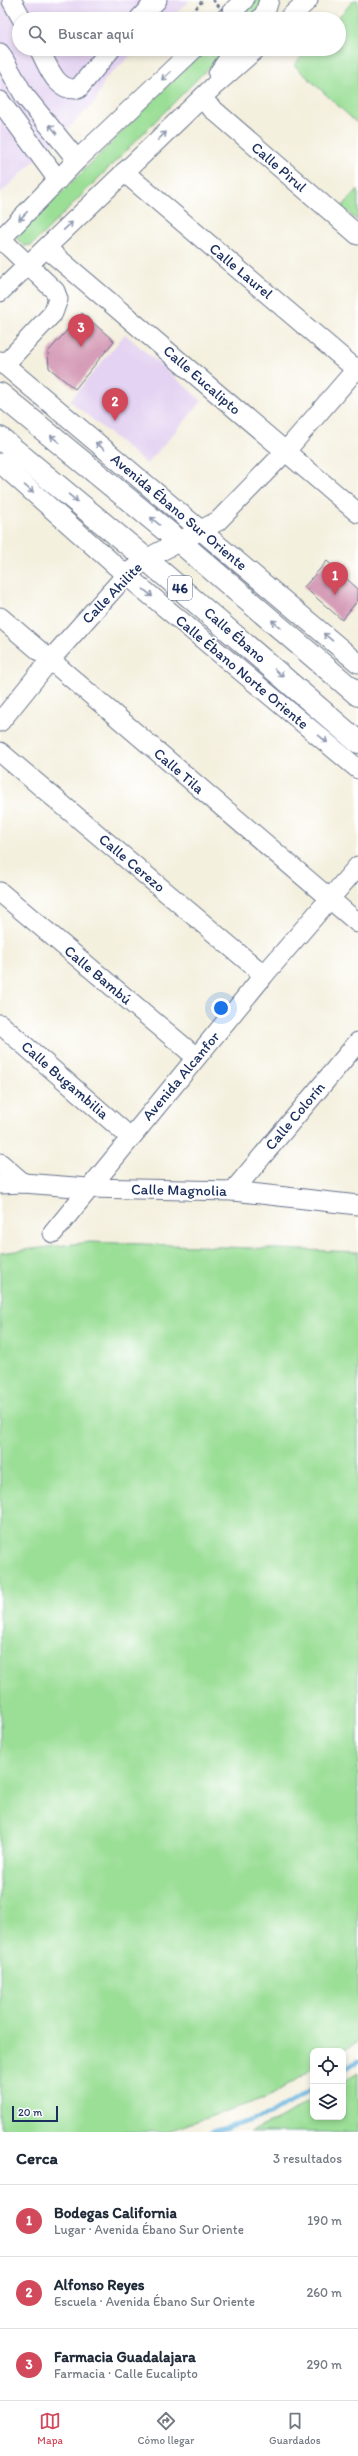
<!DOCTYPE html>
<html lang="es">
<head>
<meta charset="utf-8">
<style>
	:root { --surface:#fff; --page:#f2f2f3; --text:#1f2937; --muted:#747a83; --line:#e0e1e3; --accent:#d1495b }
	body { margin:0; font-family:Itim,sans-serif; background:var(--page); color:var(--text) }
	.controls { position:absolute; right:12px; bottom:12px; display:grid; overflow:hidden; border-radius:8px; box-shadow:0 2px 6px #0003 }
	.controls button { width:36px; height:36px; display:grid; place-items:center; padding:0; border:0; border-bottom:1px solid var(--line); background:var(--surface); color:var(--text); font:20px sans-serif }
	.scale { position:absolute; left:12px; bottom:10px; width:46px; box-sizing:border-box; padding-left:4px; border:2px solid #1b2f5e; border-top:0; font-size:11px; line-height:14px; white-space:nowrap; color:#1b2f5e; -webkit-text-stroke:3px #fff; paint-order:stroke }
	.you { position:absolute; left:221px; top:1008px; width:14px; height:14px; margin:-10px; border:3px solid #fff; border-radius:50%; background:#1a73e8; box-shadow:0 0 0 6px #1a73e833 }
	.badge { display:grid; place-items:center; width:26px; height:26px; border-radius:50%; background:var(--accent); color:#fff; font-size:13px; font-weight:700 }
	.pin { position:absolute; translate:-50% -33px; filter:drop-shadow(0 1px 2px #0008) }
	.pin::after { content:''; position:absolute; top:21px; width:14px; height:12px; background:inherit; clip-path:polygon(0 0,100% 0,50% 100%) }
	.list { margin:0; padding:0; list-style:none }
	h2 { display:flex; justify-content:space-between; align-items:center; height:52px; margin:0; padding:0 16px; font-size:17px }
	h2 small { font-size:13px; font-weight:400; color:var(--muted) }
	.list li { display:grid; grid-template-columns:26px 1fr auto; gap:12px; align-items:center; box-sizing:border-box; height:72px; padding:0 16px; border-top:1px solid var(--line) }
	.list b { display:block; font-size:15px; white-space:nowrap }
	.list p { margin:0; font-size:13px; white-space:nowrap; color:var(--muted) }
	.list em { font-size:13px; font-style:normal; color:var(--muted) }
	.icon { flex:none; width:22px; height:22px; fill:none; stroke:currentColor; stroke-width:2; stroke-linecap:round; stroke-linejoin:round }
	.map { position:relative; flex:none; width:358px; height:2132px; overflow:hidden }
	.search { position:absolute; background:var(--surface); box-shadow:0 2px 6px #0003; left:12px; right:12px; top:12px; height:44px; display:flex; align-items:center; gap:10px; box-sizing:border-box; padding:0 14px; border-radius:22px; color:var(--muted); font-size:15px }
	.sheet { height:268px; background:var(--surface) }
	nav { display:flex; justify-content:space-around; align-items:center; box-sizing:border-box; height:56px; border-top:1px solid var(--line); background:var(--surface); font-size:11px; color:var(--muted) }
	nav a { display:grid; justify-items:center; gap:2px }
	nav .on { color:var(--accent) }
	.map>svg:first-child { display:block }
	.built { fill:#e4d3f2 }
	.green { fill:#9bdf97; stroke:#5b877a }
	.lines { fill:none; stroke-linecap:round; stroke-linejoin:round }
	.stream { stroke:#60b0db; stroke-width:4.5 }
	.building { fill:#d69db8 }
	.minor-casing { stroke:#67738b; stroke-width:21 }
	.major-casing { stroke:#67738b; stroke-width:24 }
	.path { stroke:#67738b; stroke-width:2.5; stroke-dasharray:3 3; stroke-linecap:butt }
	.minor { stroke:#fff; stroke-width:19 }
	.major { stroke:#fff; stroke-width:22 }
	.path-bridge { stroke:#67738b; stroke-width:2.5; stroke-dasharray:3 3; stroke-linecap:butt }
	.oneway { stroke:#8d97ae }
	.labels { text-anchor:middle; dominant-baseline:central; stroke-width:4; stroke-linejoin:round; paint-order:stroke }
	.shield { fill:#fff; stroke:#5f6d8e; stroke-width:1 }
	.shield-label { font-size:14px; font-weight:bold; fill:#1b2f5e }
	.street-label { font-size:15px; fill:#1b2f5e; stroke:#fff }
</style>
</head>
<body>
<div class="map">
<svg width="358" height="2132" viewBox="0 0 358 2132">
	<rect width="100%" height="100%" fill="#fff"/>
	<filter id="ink" filterUnits="userSpaceOnUse"><feTurbulence type="fractalNoise" baseFrequency=".025" numOctaves="2"/><feDisplacementMap in="SourceGraphic" scale="8" xChannelSelector="R" yChannelSelector="G"/><feConvolveMatrix kernelMatrix="1 2 1 2 8 2 1 2 1" color-interpolation-filters="sRGB"/></filter>
	<filter id="wash" filterUnits="userSpaceOnUse"><feTurbulence type="fractalNoise" baseFrequency=".012" numOctaves="4" result="noise"/><feDisplacementMap in="SourceGraphic" scale="16" xChannelSelector="R" yChannelSelector="G"/><feGaussianBlur stdDeviation="0.9" result="paint"/><feColorMatrix in="noise" values="0 0 0 0 0 0 0 0 0 0 0 0 0 0 0 0 0 1.4 0 .05"/><feComposite in="paint" operator="in"/></filter>
	<g filter="url(#wash)">
		<rect width="100%" height="100%" fill="#f4f0de"/>
		<g class="built">
			<path d="M0,0h190l-20,19h-151v30h119l-33,30 -10,23 -95,92z"/>
			<path d="M125,334l77,67 -55,63 -77,-63z"/>
		</g>
		<g class="green">
			<path d="M254,0h9l-9,19h-19z"/>
			<path d="M354,0h4v124l-64,-59 15,-16h30v-30h-2z"/>
			<path d="M205,49h22l-195,196 -8,1 -8,-8z"/>
			<path d="M358,189v32l-16,-14z"/>
			<path d="M90,1242l268,10v789l-17,10h-28v18l-45,28 -103,35h-165v-879z"/>
			<path d="M358,2072v60h-108l26,-11 37,-22v18h30v-36z"/>
		</g>
		<g class="lines">
			<g class="stream">
				<path d="M343,2070l15,-9"/>
				<path d="M212,2132l57,-17 44,-27"/>
			</g>
		</g>
		<g id="blocks">
			<g class="building">
				<path d="M82,313l32,28 -39,48 -26,-21 -1,-16z"/>
				<path d="M327,561l31,28v11l-16,20 -38,-33z"/>
			</g>
		</g>
	</g>
	<g filter="url(#ink)">
		<use href="#blocks" fill-opacity="0" stroke="#67738b" stroke-width="1"/>
		<g class="lines">
			<g class="minor-casing">
				<g id="minor">
					<path d="M12,1l10,18"/>
					<path d="M139,19l18,-19"/>
					<path d="M225,19l19,-19"/>
					<path d="M260,19l5,-6 4,-13"/>
					<path d="M288,19l20,-19"/>
					<path d="M39,49c10,18 16,42 39,40l33,-40"/>
					<path d="M0,53l24,42 53,65"/>
					<path d="M218,74l17,-25"/>
					<path d="M201,99l157,136"/>
					<path d="M0,101l58,79"/>
					<path d="M124,172l234,199"/>
					<path d="M1,239l54,52 3,8 -5,14 -49,52"/>
					<path d="M0,240l77,-80 117,-111"/>
					<path d="M46,248l312,265"/>
					<path d="M0,292l215,-207 41,-36"/>
					<path d="M0,361l358,302"/>
					<path d="M0,463l126,112 232,194"/>
					<path d="M0,617l358,306"/>
					<path d="M0,722l50,-62 76,-85 20,-16 72,-38 67,-69 73,-85"/>
					<path d="M0,752l264,223"/>
					<path d="M0,892l196,165"/>
					<path d="M0,1024l130,113"/>
					<path d="M0,1163l23,20"/>
					<path d="M0,1184l23,-1 65,5 145,3 125,14"/>
					<path d="M233,1191l125,-149"/>
					<path d="M53,1233l211,-258 94,-109"/>
				</g>
			</g>
			<g class="major-casing">
				<g id="major">
					<path d="M0,394l180,148 178,153"/>
					<path d="M0,438l146,121 212,183"/>
				</g>
			</g>
			<path class="path" d="M192,19v-6l11,-13"/>
			<use href="#minor" class="minor"/>
			<use href="#major" class="major"/>
			<path class="path-bridge" d="M213,0l18,19"/>
		</g>
		<defs><path id="oneway-shaft" d="M-6 0H5M1.5-3L5.5 0L1.5 3" fill="none" stroke-width="1.6" stroke-linecap="round" stroke-linejoin="round"/></defs>
		<g class="oneway">
			<use href="#oneway-shaft" transform="translate(166 76) rotate(137)"/>
			<use href="#oneway-shaft" transform="translate(53 129) rotate(-129)"/>
			<use href="#oneway-shaft" transform="translate(162 136) rotate(-44)"/>
			<use href="#oneway-shaft" transform="translate(23 216) rotate(134)"/>
			<use href="#oneway-shaft" transform="translate(68 226) rotate(-44)"/>
			<use href="#oneway-shaft" transform="translate(55 439) rotate(-141)"/>
			<use href="#oneway-shaft" transform="translate(100 446) rotate(-140)"/>
			<use href="#oneway-shaft" transform="translate(29 489) rotate(41)"/>
			<use href="#oneway-shaft" transform="translate(73 498) rotate(40)"/>
			<use href="#oneway-shaft" transform="translate(155 521) rotate(-141)"/>
			<use href="#oneway-shaft" transform="translate(148 593) rotate(40)"/>
			<use href="#oneway-shaft" transform="translate(276 624) rotate(-139)"/>
			<use href="#oneway-shaft" transform="translate(328 637) rotate(-140)"/>
			<use href="#oneway-shaft" transform="translate(279 673) rotate(41)"/>
			<use href="#oneway-shaft" transform="translate(323 739) rotate(40)"/>
		</g>
	</g>
	<g class="labels">
		<rect class="shield" x="168" y="576" width="24" height="24" rx="3"/>
		<g class="shield-label">
			<text x="180" y="588">46</text>
		</g>
		<g class="street-label">
			<text transform="translate(279 167) rotate(41)">Calle Pirul</text>
			<text transform="translate(241 271) rotate(40)">Calle Laurel</text>
			<text transform="translate(202 380) rotate(41)">Calle Eucalipto</text>
			<text transform="translate(179 512) rotate(40)">Avenida Ébano Sur Oriente</text>
			<text transform="translate(112 593) rotate(-46)">Calle Ahilite</text>
			<text transform="translate(235 635) rotate(41)">Calle Ébano</text>
			<text transform="translate(242 672) rotate(40)">Calle Ébano Norte Oriente</text>
			<text transform="translate(179 771) rotate(41)">Calle Tila</text>
			<text transform="translate(132 863) rotate(40)">Calle Cerezo</text>
			<text transform="translate(98 975) rotate(40)">Calle Bambú</text>
			<text transform="translate(181 1076) rotate(-50)">Avenida Alcanfor</text>
			<text transform="translate(65 1080) rotate(41)">Calle Bugambilia</text>
			<text transform="translate(295 1116) rotate(-50)">Calle Colorín</text>
			<text transform="translate(179 1190) rotate(1)">Calle Magnolia</text>
		</g>
	</g>
</svg>
<div class="controls">
<button><svg class="icon" aria-label="locate" viewBox="0 0 24 24"><circle cx="12" cy="12" r="6"/><path d="M12 2v4M12 18v4M2 12h4M18 12h4"/></svg></button>
<button><svg class="icon" aria-label="layers" viewBox="0 0 24 24"><path d="M12 4l9 5-9 5-9-5zM3 14l9 5 9-5"/></svg></button>
</div>
<div class="scale">20 m</div>
<div class="you"></div>
<div class="pin badge" style="left:335px;top:595px">1</div>
<div class="pin badge" style="left:115px;top:421px">2</div>
<div class="pin badge" style="left:81px;top:347px">3</div>
<div class="search"><svg class="icon" aria-label="search" viewBox="0 0 24 24"><circle cx="10" cy="10" r="6"/><path d="M15 15l6 6"/></svg>Buscar aquí</div>
</div>
<section class="sheet">
<h2>Cerca<small>3 resultados</small></h2>
<ul class="list">
<li><span class="badge">1</span><div><b>Bodegas California</b><p>Lugar · Avenida Ébano Sur Oriente</p></div><em>190 m</em></li>
<li><span class="badge">2</span><div><b>Alfonso Reyes</b><p>Escuela · Avenida Ébano Sur Oriente</p></div><em>260 m</em></li>
<li><span class="badge">3</span><div><b>Farmacia Guadalajara</b><p>Farmacia · Calle Eucalipto</p></div><em>290 m</em></li>
</ul>
</section>
<nav>
<a class="on"><svg class="icon" aria-label="map" viewBox="0 0 24 24"><path d="M3 6l6-2 6 2 6-2v14l-6 2-6-2-6 2zM9 4v14M15 6v14"/></svg>Mapa</a>
<a><svg class="icon" aria-label="directions" viewBox="0 0 24 24"><path d="M12 3l9 9-9 9-9-9zM9 14v-3h6M13 9l2 2-2 2"/></svg>Cómo llegar</a>
<a><svg class="icon" aria-label="saved" viewBox="0 0 24 24"><path d="M7 4h10v16l-5-4-5 4z"/></svg>Guardados</a>
</nav>
</body>
</html>
